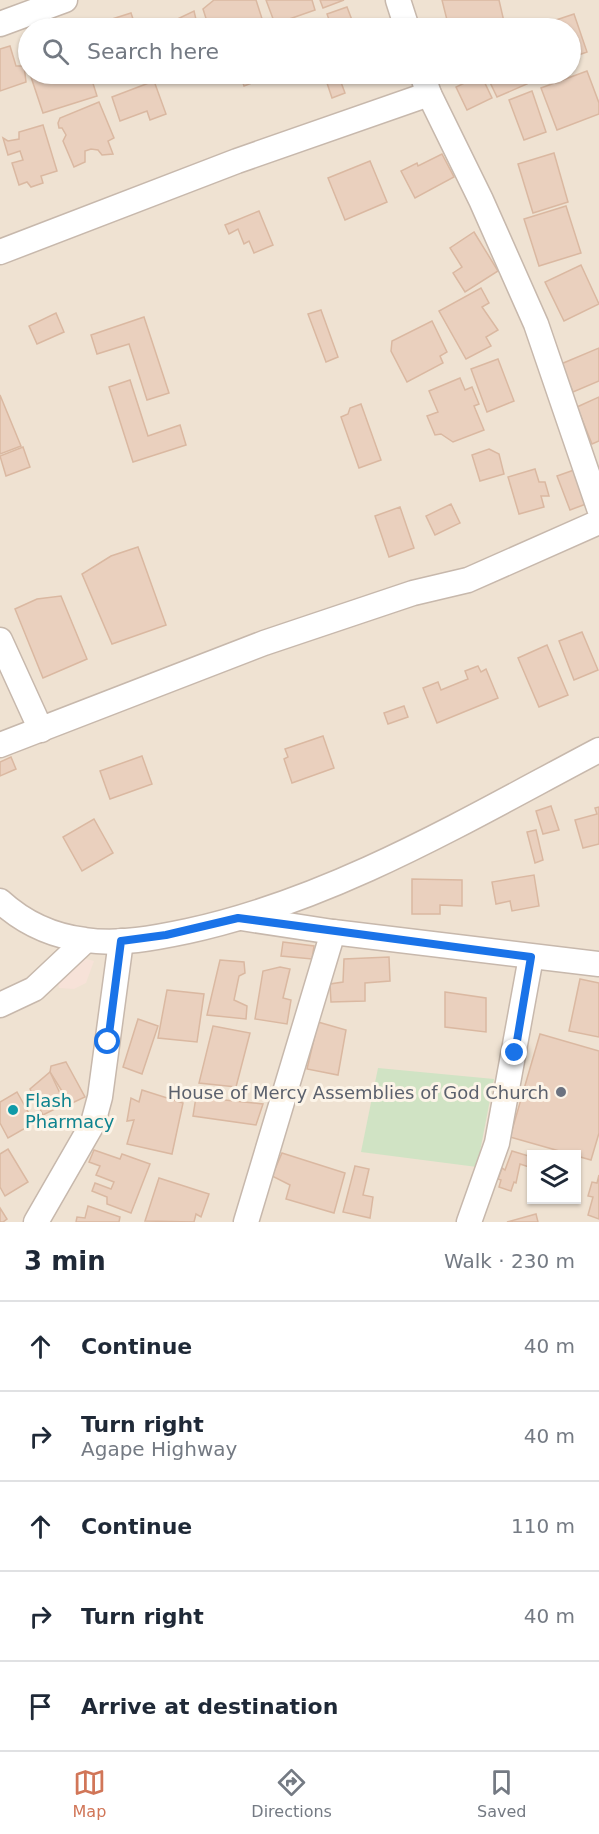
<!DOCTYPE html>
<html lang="en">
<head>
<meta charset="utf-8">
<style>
	:root { --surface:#fff; --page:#f6f6f7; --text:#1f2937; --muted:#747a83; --line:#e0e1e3; --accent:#d17658 }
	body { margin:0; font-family:"DejaVu Sans",sans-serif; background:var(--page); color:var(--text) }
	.controls { position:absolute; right:18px; bottom:18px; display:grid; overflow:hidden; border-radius:0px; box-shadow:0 2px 4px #0004 }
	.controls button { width:54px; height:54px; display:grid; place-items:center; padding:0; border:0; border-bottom:2px solid var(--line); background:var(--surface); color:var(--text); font:30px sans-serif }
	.stop { position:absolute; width:18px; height:18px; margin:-14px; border:4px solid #1a73e8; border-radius:50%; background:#fff }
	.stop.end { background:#1a73e8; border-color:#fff; box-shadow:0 2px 6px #0008 }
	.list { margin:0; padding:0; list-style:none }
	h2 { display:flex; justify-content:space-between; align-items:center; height:78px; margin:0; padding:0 24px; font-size:26px }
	h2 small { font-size:20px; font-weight:400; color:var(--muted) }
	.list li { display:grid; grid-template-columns:39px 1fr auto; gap:18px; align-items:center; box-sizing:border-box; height:90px; padding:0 24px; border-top:2px solid var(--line) }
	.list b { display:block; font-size:22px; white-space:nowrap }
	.list p { margin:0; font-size:20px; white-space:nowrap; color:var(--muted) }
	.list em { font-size:20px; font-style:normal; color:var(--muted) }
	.icon { flex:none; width:33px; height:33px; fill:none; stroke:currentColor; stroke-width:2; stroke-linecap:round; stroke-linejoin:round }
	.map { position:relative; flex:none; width:599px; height:1222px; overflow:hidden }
	.search { position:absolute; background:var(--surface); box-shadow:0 2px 4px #0004; left:18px; right:18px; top:18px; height:66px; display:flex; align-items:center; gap:15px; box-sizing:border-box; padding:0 21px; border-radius:33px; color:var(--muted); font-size:22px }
	.sheet { height:528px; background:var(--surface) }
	nav { display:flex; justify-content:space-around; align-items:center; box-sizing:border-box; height:84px; border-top:2px solid var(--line); background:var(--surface); font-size:16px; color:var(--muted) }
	nav a { display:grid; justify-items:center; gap:3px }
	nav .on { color:var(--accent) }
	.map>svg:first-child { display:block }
	.residential { fill:#efe2d2; fill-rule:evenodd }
	.commercial { fill:#f7e2d8 }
	.green { fill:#d0e3c4 }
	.building { fill:#ead0be; stroke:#dab8a1; stroke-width:1.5 }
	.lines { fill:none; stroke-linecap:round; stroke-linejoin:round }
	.minor-casing { stroke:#c7b8ac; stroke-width:27 }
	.minor { stroke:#fff; stroke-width:24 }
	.route { stroke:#1a73e8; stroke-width:8 }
	.worship-dot { fill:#6b7280; stroke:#fcf4e8; stroke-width:2 }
	.culture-dot { fill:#0f9aa8; stroke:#fcf4e8; stroke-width:2 }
	.labels { text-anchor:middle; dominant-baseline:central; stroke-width:6; stroke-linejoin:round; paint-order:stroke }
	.worship-label { font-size:18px; fill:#5b616d; stroke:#fcf4e8; text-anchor:end }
	.culture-label { font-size:18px; fill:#0d838f; stroke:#fcf4e8; text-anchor:start }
</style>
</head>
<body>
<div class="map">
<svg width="599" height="1222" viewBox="0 0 599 1222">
	<rect width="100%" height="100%" fill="#f8f0e3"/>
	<path class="residential" d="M0,0h599v1222h-599zM28,28h542v46h-542zM532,1154h44v46h-44z"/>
	<path class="commercial" d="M78,957l16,4 -8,22 -12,6 -15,-1 -2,-11z"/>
	<path class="green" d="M378,1068l116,11 -17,88 -116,-15z"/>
	<g class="building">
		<path d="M214,0h42l9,28h-56l-6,-19z"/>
		<path d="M266,0h46l3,10 -40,14z"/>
		<path d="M320,0h24l-21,8z"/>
		<path d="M442,0h57l6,26 -56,2z"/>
		<path d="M347,7l8,21h-23l-5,-14z"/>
		<path d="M194,11l4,17h-32l-1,-3z"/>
		<path d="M131,13l5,15h-32l10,-3 -2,-6z"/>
		<path d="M574,14l13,38 -17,6v-30h-38z"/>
		<path d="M317,19l3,9h-30z"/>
		<path d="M10,46l6,20h8l2,16 -26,9v-42z"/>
		<path d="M587,71l12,32v11l-42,16 -16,-42z"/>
		<path d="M30,74h60l7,22 -54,17z"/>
		<path d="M118,74h28l-25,8z"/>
		<path d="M240,74h33v1l-29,11z"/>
		<path d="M324,74h14l7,19 -13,5z"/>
		<path d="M486,74h36l5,10 -30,13z"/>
		<path d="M481,75l11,23 -25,12 -11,-23z"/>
		<path d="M154,81l12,33 -16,6 -3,-9 -27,10 -8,-24z"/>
		<path d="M532,91l14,41 -22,8 -15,-40z"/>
		<path d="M99,102l15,36 -6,3 5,13 -11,1 -4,-5 -7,-1 -6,2v11l-11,5 -11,-26 3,-6 -4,-7h-3l-1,-5 2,-5z"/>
		<path d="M43,125l14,46 -16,5 2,7 -12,4 -4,-5 -8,3 -7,-22 11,-3 -3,-9 -12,4 -5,-17 5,3 11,-2v-7z"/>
		<path d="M554,153l14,49 -35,11 -15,-49z"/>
		<path d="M442,154l12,23 -39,21 -14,-27 16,-8 1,3z"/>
		<path d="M370,161l17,41 -42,18 -17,-42z"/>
		<path d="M566,206l15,47 -42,13 -15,-47z"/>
		<path d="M259,211l14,34 -19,8 -5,-12 -5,3 -6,-15 -9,5 -4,-9z"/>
		<path d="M474,232l24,39 -33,21 -12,-19 9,-6 -12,-19z"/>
		<path d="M581,265l18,39 -35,17 -19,-39z"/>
		<path d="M481,288l8,15 -7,4 16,23 -12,7 5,9 -25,13 -27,-48z"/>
		<path d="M321,310l17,47 -12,5 -18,-48z"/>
		<path d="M56,313l8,19 -27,12 -8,-18z"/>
		<path d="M144,317l25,76 -22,7 -18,-56 -32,10 -6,-19z"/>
		<path d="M432,321l15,31 -7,4 3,7 -36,19 -16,-31 1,-10z"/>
		<path d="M599,348v33l-26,11 -12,-28z"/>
		<path d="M498,359l16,42 -27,11 -16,-43z"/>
		<path d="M460,378l5,12 7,-3 7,17 -5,2 10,24 -31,12 -12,-8 -6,1 -8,-19 11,-4 -9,-21z"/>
		<path d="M130,380l18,56 32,-11 6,20 -53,17 -24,-75z"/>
		<path d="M0,395l21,51 -21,8z"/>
		<path d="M599,397v44l-7,3 -15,-37z"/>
		<path d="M361,404l20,56 -22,8 -18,-51 7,-3 2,-6z"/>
		<path d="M23,447l7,20 -24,9 -6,-20z"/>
		<path d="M489,449l10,5 5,20 -24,7 -8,-26z"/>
		<path d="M535,469l4,13h6l4,14h-8l3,11 -25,7 -11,-37z"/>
		<path d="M574,470l12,34 -16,6 -13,-34z"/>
		<path d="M451,504l9,19 -25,12 -9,-19z"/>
		<path d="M400,507l14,41 -25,9 -14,-41z"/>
		<path d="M138,547l28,78 -54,19 -30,-70 29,-18z"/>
		<path d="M61,596l26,63 -44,19 -28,-69 22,-10z"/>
		<path d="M582,632l16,38 -24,10 -15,-39z"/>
		<path d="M547,645l21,50 -29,12 -21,-49z"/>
		<path d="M478,666l3,6 5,-3 12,29 -61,25 -14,-35 15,-6 3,8 27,-11 -3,-8z"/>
		<path d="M404,706l4,11 -20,7 -4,-11z"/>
		<path d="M323,736l11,32 -42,15 -8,-24 4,-2 -3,-8z"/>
		<path d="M142,756l10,28 -42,15 -10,-28z"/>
		<path d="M11,757l5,12 -16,7v-14z"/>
		<path d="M551,806l8,24 -16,4 -7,-23z"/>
		<path d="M599,807v37l-16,4 -8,-28 22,-6 -2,-6z"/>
		<path d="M94,819l19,34 -31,18 -19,-34z"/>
		<path d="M536,830l7,30 -8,3 -8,-31z"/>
		<path d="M534,875l5,31 -27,5 -2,-10 -14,3 -4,-22z"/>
		<path d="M412,879l50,1v26l-22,-1v9h-28z"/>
		<path d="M283,942l31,4 -2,13 -31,-3z"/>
		<path d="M389,957l1,24 -25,2v18l-34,1 -1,-18 13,-2 1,-23z"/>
		<path d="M220,960l24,2 1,11 -6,3 -5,24 13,6 -1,13 -39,-4z"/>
		<path d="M280,967l10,2 -7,29 8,2 -4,24 -32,-5 8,-48z"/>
		<path d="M580,979l19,4v54l-30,-6z"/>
		<path d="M167,990l37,4 -7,48 -39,-4z"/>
		<path d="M445,992l41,6v34l-41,-5z"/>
		<path d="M138,1019l20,7 -16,48 -19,-7z"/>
		<path d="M318,1022l28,8 -8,45 -31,-6z"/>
		<path d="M213,1026l37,7 -14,54 -37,-4z"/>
		<path d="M540,1034l59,17v82l-8,27 -81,-23z"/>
		<path d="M66,1062l19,35 -15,7 -20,-32 1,-6z"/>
		<path d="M50,1072l15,32 -22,11 -13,-26z"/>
		<path d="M142,1090l41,13 -11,51 -45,-10 7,-24 -7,1 4,-23 8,4z"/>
		<path d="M17,1092l14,25 -5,4 3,5 -21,12 -8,-15v-21z"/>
		<path d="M196,1097l67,7 -7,21 -63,-9z"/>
		<path d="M8,1149l20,33 -23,14 -5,-9v-33z"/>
		<path d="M94,1150l26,9 2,-5 28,10 -19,49 -24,-9v-7l-15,-6 3,-8 16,6 3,-7 -18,-7 4,-9 -11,-4z"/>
		<path d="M512,1151l20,6v11l-12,-4 -4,19 -2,-1 -3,9 -12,-4 2,-7 -3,-1 4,-11 3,2z"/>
		<path d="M282,1153l63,20 -11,40 -48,-14 4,-14 -18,-9z"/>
		<path d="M355,1166l14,3 -6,26 10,2 -3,21 -27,-6z"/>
		<path d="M599,1175v44l-11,-4 5,-18 -5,-1 4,-14 5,1z"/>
		<path d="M159,1178l50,16 -8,23 -5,-3 -2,8 -49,-1z"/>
		<path d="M88,1206l32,11 -1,5h-43l1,-5 8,1z"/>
		<path d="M0,1208l7,11 -4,3h-3z"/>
		<path d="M536,1214l2,8h-31z"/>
	</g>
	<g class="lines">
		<g class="minor-casing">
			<g id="minor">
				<path d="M398,0l9,28"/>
				<path d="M0,24l65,-24"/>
				<path d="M422,74l7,20 52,106 55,124 63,184"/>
				<path d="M0,252l237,-91 192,-67"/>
				<path d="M0,640l41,90"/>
				<path d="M0,745l264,-102 149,-50 55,-13 131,-58"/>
				<path d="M0,901c24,22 52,35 85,39 34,5 70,-2 103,-9 147,-32 280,-112 411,-181"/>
				<path d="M241,918l92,14 266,32"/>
				<path d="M0,1005l34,-16 51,-48"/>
				<path d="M36,1222l57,-99 7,-26 21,-156"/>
				<path d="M246,1222l87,-290"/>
				<path d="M469,1222l28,-79 34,-186"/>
			</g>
		</g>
		<use href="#minor" class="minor"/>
	</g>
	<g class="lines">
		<path class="route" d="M108,1042l13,-101 45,-6 72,-17 293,39 -16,96"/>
	</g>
	<circle class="worship-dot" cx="561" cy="1092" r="6"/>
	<circle class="culture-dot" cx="13" cy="1110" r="6"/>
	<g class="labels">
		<g class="worship-label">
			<text x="549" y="1092">House of Mercy Assemblies of God Church</text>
		</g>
		<g class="culture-label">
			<text x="25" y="1100">Flash<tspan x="25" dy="21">Pharmacy</tspan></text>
		</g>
	</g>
</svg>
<div class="controls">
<button><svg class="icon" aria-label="layers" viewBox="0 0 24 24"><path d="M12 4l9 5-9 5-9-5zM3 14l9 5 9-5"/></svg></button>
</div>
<div class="stop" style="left:108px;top:1042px"></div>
<div class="stop end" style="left:515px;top:1053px"></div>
<div class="search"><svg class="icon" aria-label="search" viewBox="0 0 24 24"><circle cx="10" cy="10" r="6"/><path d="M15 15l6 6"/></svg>Search here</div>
</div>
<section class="sheet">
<h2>3 min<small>Walk · 230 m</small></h2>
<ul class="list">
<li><svg class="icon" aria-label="ahead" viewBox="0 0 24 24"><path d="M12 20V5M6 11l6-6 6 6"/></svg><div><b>Continue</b></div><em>40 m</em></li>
<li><svg class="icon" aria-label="right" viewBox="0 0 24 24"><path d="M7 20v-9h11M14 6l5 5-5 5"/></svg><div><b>Turn right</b><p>Agape Highway</p></div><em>40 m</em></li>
<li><svg class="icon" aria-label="ahead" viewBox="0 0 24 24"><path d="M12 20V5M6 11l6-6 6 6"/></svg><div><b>Continue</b></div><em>110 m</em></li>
<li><svg class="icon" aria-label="right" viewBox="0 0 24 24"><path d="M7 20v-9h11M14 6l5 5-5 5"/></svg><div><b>Turn right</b></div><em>40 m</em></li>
<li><svg class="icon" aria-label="arrive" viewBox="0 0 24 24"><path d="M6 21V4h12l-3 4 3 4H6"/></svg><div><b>Arrive at destination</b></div></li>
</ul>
</section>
<nav>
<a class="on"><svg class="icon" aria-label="map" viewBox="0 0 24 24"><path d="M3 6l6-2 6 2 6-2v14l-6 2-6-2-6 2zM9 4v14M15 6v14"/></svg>Map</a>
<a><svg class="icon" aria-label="directions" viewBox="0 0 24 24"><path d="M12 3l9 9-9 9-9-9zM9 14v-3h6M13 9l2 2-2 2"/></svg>Directions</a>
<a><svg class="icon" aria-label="saved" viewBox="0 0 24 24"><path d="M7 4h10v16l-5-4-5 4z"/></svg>Saved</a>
</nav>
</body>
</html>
